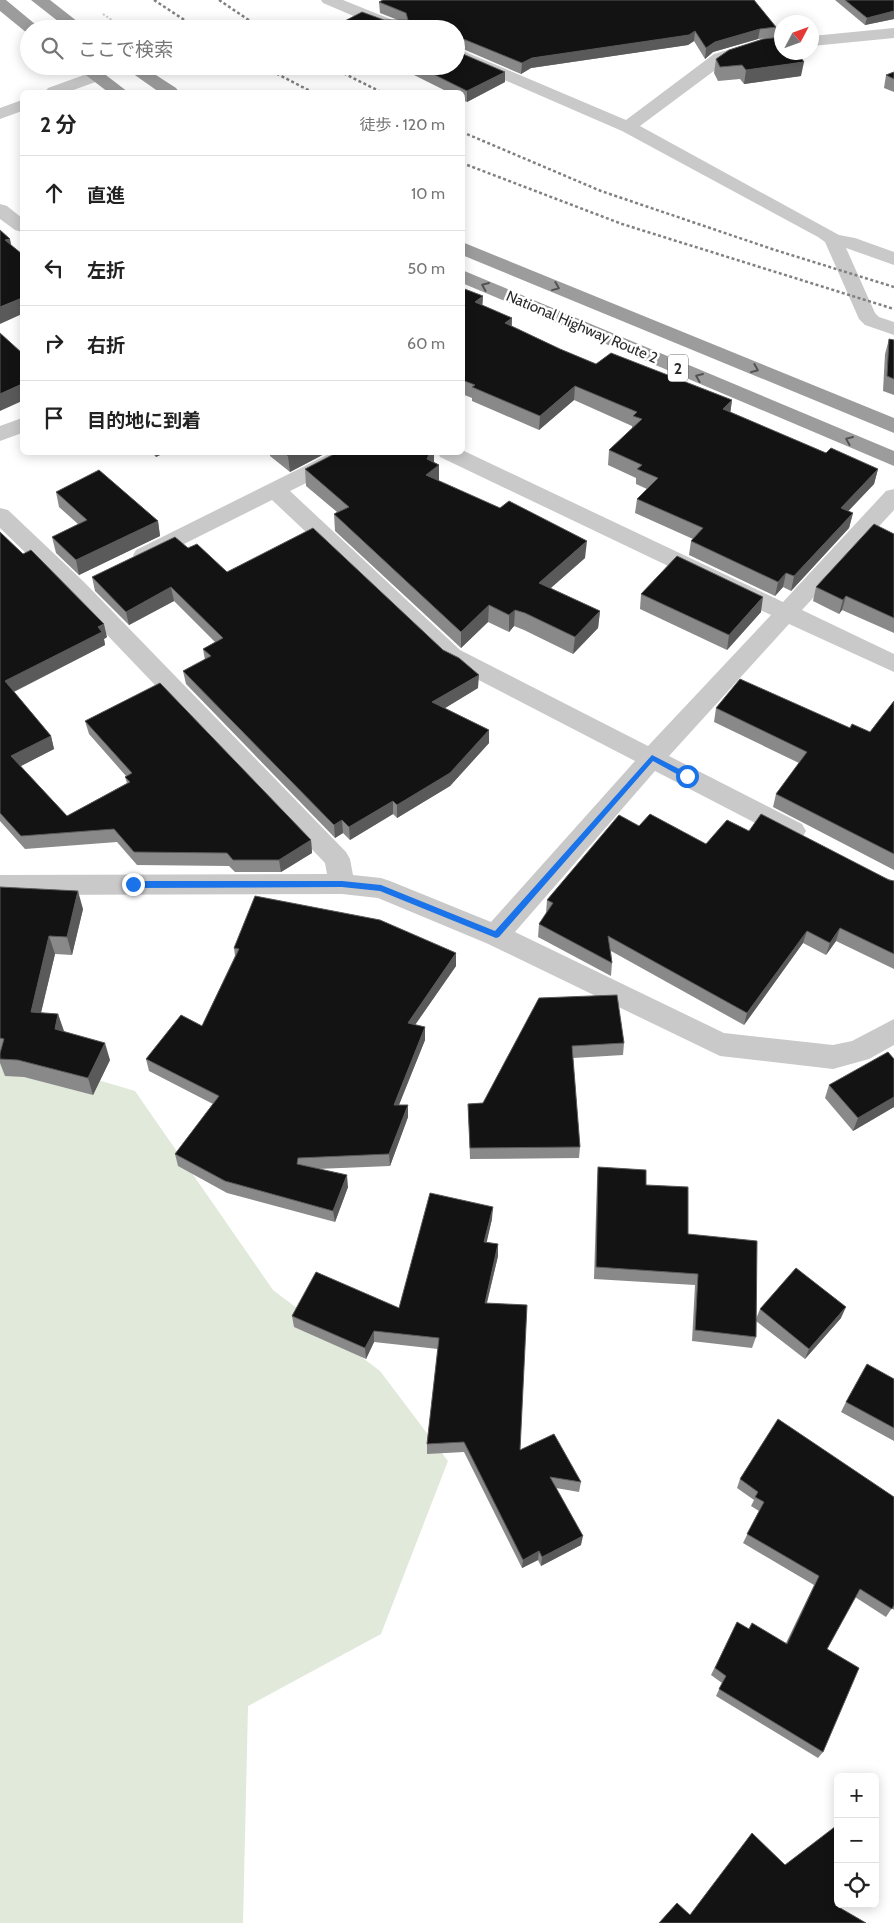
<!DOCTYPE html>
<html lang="ja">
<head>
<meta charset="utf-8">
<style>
	:root { --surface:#fff; --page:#f2f2f2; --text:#222; --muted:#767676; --line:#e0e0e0 }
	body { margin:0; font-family:Cabin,"Noto Sans JP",sans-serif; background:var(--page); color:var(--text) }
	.controls { position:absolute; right:15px; bottom:15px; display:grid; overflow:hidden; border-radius:8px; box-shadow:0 2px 12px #0003 }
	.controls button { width:45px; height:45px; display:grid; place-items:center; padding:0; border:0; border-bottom:1px solid var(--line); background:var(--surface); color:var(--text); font:25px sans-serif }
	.compass { position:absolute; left:774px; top:15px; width:45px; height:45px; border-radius:50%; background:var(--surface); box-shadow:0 2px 12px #0003; rotate:49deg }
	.stop { position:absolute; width:15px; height:15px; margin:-11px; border:4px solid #1a73e8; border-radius:50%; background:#fff }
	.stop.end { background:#1a73e8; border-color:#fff; box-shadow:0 1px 5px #0008 }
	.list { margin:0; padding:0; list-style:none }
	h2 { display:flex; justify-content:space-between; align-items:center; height:65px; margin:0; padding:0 20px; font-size:21px }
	h2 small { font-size:16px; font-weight:400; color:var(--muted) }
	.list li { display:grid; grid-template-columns:32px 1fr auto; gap:15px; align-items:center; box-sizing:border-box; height:75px; padding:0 20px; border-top:1px solid var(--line) }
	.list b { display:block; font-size:19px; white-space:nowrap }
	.list em { font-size:16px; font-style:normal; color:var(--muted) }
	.icon { flex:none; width:28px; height:28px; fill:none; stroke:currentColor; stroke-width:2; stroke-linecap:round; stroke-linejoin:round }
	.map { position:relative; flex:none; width:894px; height:1923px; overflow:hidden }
	.search { position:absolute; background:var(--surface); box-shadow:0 2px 12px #0003; left:20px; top:20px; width:445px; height:55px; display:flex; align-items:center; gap:12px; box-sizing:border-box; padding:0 18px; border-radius:28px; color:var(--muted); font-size:19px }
	.panel { position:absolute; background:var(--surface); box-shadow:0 2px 12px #0003; left:20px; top:90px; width:445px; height:365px; border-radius:8px }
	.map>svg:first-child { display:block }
	.green { fill:#e1e9da }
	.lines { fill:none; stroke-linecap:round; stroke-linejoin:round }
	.path { stroke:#c9c9c9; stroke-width:2; stroke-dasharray:2 2; stroke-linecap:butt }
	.minor { fill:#c9c9c9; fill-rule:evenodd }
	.tertiary { fill:#c9c9c9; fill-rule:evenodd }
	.trunk { fill:#9c9c9c; fill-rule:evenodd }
	.rail { stroke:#818181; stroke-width:2.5; stroke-dasharray:3 2.5; stroke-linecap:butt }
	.wall { fill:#898989 }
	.shaded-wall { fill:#5a5a5a }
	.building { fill:#131313; stroke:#5a5a5a }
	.oneway { stroke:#535353 }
	.route { fill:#1a73e8 }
	.labels { text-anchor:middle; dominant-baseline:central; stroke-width:5; stroke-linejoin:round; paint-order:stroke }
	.far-street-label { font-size:15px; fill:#2c2c2c; stroke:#fff }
	.shield { fill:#fff; stroke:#6b6b6b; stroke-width:1 }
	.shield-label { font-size:16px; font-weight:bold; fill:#2c2c2c }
</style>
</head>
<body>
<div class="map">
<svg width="894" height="1923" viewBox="0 0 894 1923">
	<rect width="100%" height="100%" fill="#fff"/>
	<path class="green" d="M0,1051l135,40 138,199 107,81 68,90 -67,173 -133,72 -5,217h-243z"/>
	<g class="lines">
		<path class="path" d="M103,14l22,15"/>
		<g class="minor">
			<path d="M321,0h22l62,25 2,4h-23l-61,-26z"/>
			<path d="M894,28v10l-82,8v-10z"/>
			<path d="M782,39v10l-21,2 -35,11 -86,64 199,109 16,3 39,14v13l-48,-17 29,65 4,4 15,5v13l-29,-10 -6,-6 -34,-77 -7,-5 -196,-106 -166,-72v-11l170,72 88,-66 45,-13z"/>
			<path d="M95,71l6,1 3,4 -3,4 -33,12h-23l3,-4z"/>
			<path d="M22,100v11l-22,8v-11z"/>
			<path d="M0,204l7,2 15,12v14l-7,-2 -15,-11z"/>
			<path d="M462,450l321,152 103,-111 8,-2v21l-92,100 92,44v18l-105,-48 -120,132 133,68 4,7 -4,7 -9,3 -9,-3 -129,-67 -140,161 209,101 109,12 19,-4 42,-22v26l-25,14 -36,10 -113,-13 -234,-113 -108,-45 -36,-4 -342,1v-20l327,-1 -2,-11 -257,-269 -68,-66v-20l8,2 76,72 262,270 4,7 3,16 28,3 9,3 101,41 144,-161 -191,-99 -172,-162 -120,60 -8,3 -8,-3 -3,-5 3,-5 197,-98h28l-2,5 -69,34 170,159 188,96 123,-131 -331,-158 -2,-5h24z"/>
		</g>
		<path class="tertiary" d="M22,418v15l-22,8v-15z"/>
		<g class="trunk">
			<path d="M0,0h6l35,29h-12v4h-2l-27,-22z"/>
			<path d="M31,0h19l37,29h-19z"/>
			<path d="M74,66h20l34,26h-20z"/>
			<path d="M122,66h20l34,22 3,4h-20z"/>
			<path d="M462,242l432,176v15l-432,-178z"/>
			<path d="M462,270l432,181v15l-432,-183z"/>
		</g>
		<g class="rail">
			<path d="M154,0l44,29"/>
			<path d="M219,0l43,29"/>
			<path d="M262,66l50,26"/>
			<path d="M329,66l52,26"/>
			<path d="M462,132l139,59 174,59 119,37"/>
			<path d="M462,163l160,61 272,85"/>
		</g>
	</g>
	<g class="wall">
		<path d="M835,0h59v19l-29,6z"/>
		<path d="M379,2l397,25 -2,11 27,38 -57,8 -4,-5 -22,2 -4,-8 2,-14 52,-21 -10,1 -45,13 -8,7 -11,-18 -6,4 -157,23 -10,6 -65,-28v-17h-119v-4l47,-5h14l-18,-7z"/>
		<path d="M396,66h60l49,6v10l-38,20 -5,-2v-8h-14z"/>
		<path d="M894,72v20l-10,-4 2,-13z"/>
		<path d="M462,288l21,8 -1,9 30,13v8l48,23 36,15 136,36 -2,12 96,41 52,16 -4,15 -26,27 5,2 -4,15 -58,63 -8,-4 -8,9 -86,-41 2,-14 2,-2 -58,-26 2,-14 10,-10 -11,-5v-6l-28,-13 1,-15 23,-21v-3l-58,-26 -35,30 -67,-29v-3l-10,-4z"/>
		<path d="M889,339l5,1v55l-11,-4 2,-37z"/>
		<path d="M151,452h15l-10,5z"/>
		<path d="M270,452h58l-38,20 -20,-16z"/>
		<path d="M338,452h96v10l5,3v16l146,77 -34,30 49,23 -2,17 -25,26 -49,-24 -10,-4 -5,6 -21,-10 -27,26 -126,-117 -1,-17 3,-2 -31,-26 -1,-17z"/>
		<path d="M56,492l102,29 2,15 -81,39 -23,-22 -4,-16 26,-13 -19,-17z"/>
		<path d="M0,532l107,105 -3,2 1,6 -91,47 37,44 3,13 -33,17 46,50 60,-33 -2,-6 1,-1 -37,-42 -4,-13 226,119 1,13 -31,19h-46l-6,-6 -92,-1 -20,-23 -92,7 -25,-28z"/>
		<path d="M894,534v99l-52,-23 -3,4 -26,-13 3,-14z"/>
		<path d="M188,548l39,24 251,116 -33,20 44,22v13l-39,43 -53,32 -4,-4 -43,26 -7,-7 -8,5 -149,-154 -3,-13 22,-11 -2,-11 12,-7 -41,-41 -45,24 -34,-34 -3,-14z"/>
		<path d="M641,594l120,18 -34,38 -87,-41z"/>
		<path d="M894,701v169l-121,-63 3,-13 23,-31 -85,-41 2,-14 134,20 20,4z"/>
		<path d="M639,826l67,18 43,-13 145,50v88l-58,-28 -10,14 -23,-12 -59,82 -133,-74 1,12 -1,13 -73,-39 1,-13 7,-11 1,-13z"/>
		<path d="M0,887l83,22 -11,46 -17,-1 -14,59 17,1 6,18 46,28 -17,35 -69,-18 -19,-1 -5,-13z"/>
		<path d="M234,948l222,5v13l-41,59 10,2v13l-26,65h9v12l-18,49 -73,3 31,18 -13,35 -108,-29 -49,-27 -3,-12 38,-50 -64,-33 -3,-12 56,-33 33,-70z"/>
		<path d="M539,998l85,45 -1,12 -50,3 7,89 -1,11 -109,1 -2,-55 15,-1z"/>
		<path d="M894,1059v48l-41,24 -28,-33 4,-13z"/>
		<path d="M598,1167l48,18 42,49 68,85 4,-10 81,9 -36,41 -49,-38v16l-4,11 -60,-7 3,-56 -101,-6 3,-99z"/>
		<path d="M492,1219l-6,23 12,2v12l-11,47 33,147 61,32 -2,10 -23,-4 25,57 -40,21 -3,-6 -16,8 -58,-116 -37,2v-10l11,-95 -64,-7 -8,17 -72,-32 -2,-11 107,-8z"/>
		<path d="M894,1379v62l-53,-29 5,-10z"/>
		<path d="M740,1479l154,18v113l-2,-2 -6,9 -31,-20 -28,52 -4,103 -5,6 -102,-62 6,-13 -11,-8 26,-53 12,7 37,14 28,-58 -71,-42 16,-32 -8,-5 3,-6 -17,-12z"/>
	</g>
	<g class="shaded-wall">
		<path d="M894,11v8l-29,6 2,-7z"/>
		<path d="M760,29l-2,10 -45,13 -8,7 1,-11 9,-6z"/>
		<path d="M695,31l-1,10 -6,4 -157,23 -10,6 1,-11 10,-5z"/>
		<path d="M804,62l-3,14 -57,8 2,-14z"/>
		<path d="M505,72v10l-38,20v-11z"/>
		<path d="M10,239l3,15 -8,-14z"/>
		<path d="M483,296l-1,15 -7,-9z"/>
		<path d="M22,298v16l-22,10v-17z"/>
		<path d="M512,318l-1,14 -6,-9z"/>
		<path d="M22,384v17l-22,10v-17z"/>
		<path d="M575,386l-1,14 -35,30 1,-14z"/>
		<path d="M732,400l-2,15 -7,-6z"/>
		<path d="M155,452h11l-10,5z"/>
		<path d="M294,452h34l-38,20 -2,-16z"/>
		<path d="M430,452h4v11l5,2v17l-13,-7 1,-16z"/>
		<path d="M878,469l-4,15 -36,38 3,-14z"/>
		<path d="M853,513l-4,15 -58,63 3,-15z"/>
		<path d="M158,521l2,15 -81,39 -3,-15z"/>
		<path d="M587,541l-2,17 -47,41 1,-16z"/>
		<path d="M786,573l-3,14 -8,9 3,-14z"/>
		<path d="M171,587l3,14 -45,24 -3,-13z"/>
		<path d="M846,596l-4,14 -3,4 4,-14z"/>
		<path d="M763,597l-2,15 -34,38 2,-15z"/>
		<path d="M489,605l-1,17 -27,26v-16z"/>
		<path d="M515,610l-1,16 -5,6v-17z"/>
		<path d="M600,611l-2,17 -25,26 2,-17z"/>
		<path d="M104,624l3,13 -3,2 1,6 -96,49 -4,-13z"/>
		<path d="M479,675l-1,13 -46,28v-14z"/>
		<path d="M489,730v13l-39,43 -53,32v-13z"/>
		<path d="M51,736l3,13 -39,20 -4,-13z"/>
		<path d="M393,801v13l-43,26 -1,-13z"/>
		<path d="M342,820l1,13 -8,5 -1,-13z"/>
		<path d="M311,840l1,13 -31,19 -2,-12z"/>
		<path d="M78,891l5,18 -11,46 -5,-18z"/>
		<path d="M840,928l-4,13 -10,14 4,-12z"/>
		<path d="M807,931l-4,12 -59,82 3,-12z"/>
		<path d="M49,936l6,18 -18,75 -6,-17z"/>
		<path d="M456,953v13l-48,69v-12z"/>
		<path d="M58,1014l6,17 -4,15 -5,-17z"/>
		<path d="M425,1027v13l-31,77v-12z"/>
		<path d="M105,1043l5,17 -17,35 -5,-17z"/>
		<path d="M894,1097v10l-41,24 5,-13z"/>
		<path d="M408,1105v12l-18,49 -1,-12z"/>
		<path d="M347,1175l1,12 -13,35 -2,-11z"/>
		<path d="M493,1207l-1,12 -8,35v-12z"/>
		<path d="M498,1244v12l-14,58 1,-11z"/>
		<path d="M846,1307l-5,11 -36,41 4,-10z"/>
		<path d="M374,1331v11l-8,17 -1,-11z"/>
		<path d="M583,1536l-2,9 -40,21 1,-9z"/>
		<path d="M539,1551l-1,9 -16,8 1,-8z"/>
	</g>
	<g class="building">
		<path d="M383,0h371l22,27 -16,2 -45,13 -9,6 -11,-17 -6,4 -157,23 -10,5 -66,-27v-7h-112l-7,-4 25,-13 22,8h24l-2,-7 -27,-11z"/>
		<path d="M845,0h49v11l-27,7z"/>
		<path d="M782,37v15h15l7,10 -58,8 -4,-5 -22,2 -4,-8 13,-9 34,-11z"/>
		<path d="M456,51l49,21 -38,19 -50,-25h39z"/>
		<path d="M894,72v7l-8,-4z"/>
		<path d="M0,230l10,9 -5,1 17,14v44l-22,9z"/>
		<path d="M462,288l21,8 -8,6 37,16 -7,5 55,26 36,15 15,-11 121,47 -9,9 103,44 5,-5 47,21 -37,39 12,5 -59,63 -8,-3 -8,9 -87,-41 12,-13 -66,-29 21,-21 -21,-9 5,-4 -33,-15 33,-31 -9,-3 4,-4 -62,-26 -35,30 -68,-29 3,-2 -13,-5z"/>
		<path d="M0,333l22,20v31l-22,10z"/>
		<path d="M889,339l5,1v39l-7,-3z"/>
		<path d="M285,452h9l-6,4z"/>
		<path d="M338,452h92l-3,7 12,6 -13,10 74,33 9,-7 78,40 -48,42 61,28 -25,26 -50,-24 -10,-3 -6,5 -20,-10 -28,27 -127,-118 15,-7 -44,-38z"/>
		<path d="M99,470l59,51 -82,39 -24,-23 35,-17 -31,-28z"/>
		<path d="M874,524l20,10v84l-48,-22 -3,4 -27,-13z"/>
		<path d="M313,528l130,122 16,8 20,17 -47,27 57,28 -39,43 -53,32 -4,-4 -44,26 -7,-7 -8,5 -151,-154 28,-15 -8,-7 20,-11 -52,-51 -45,25 -34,-35 83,-40 13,11 9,-4 30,28z"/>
		<path d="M0,532l23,22 8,-4 73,74 -6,3 4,5 -97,49 46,55 -40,20 56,60 63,-34 -5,-5 7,-4 -47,-52 75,-38 151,157 -32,20h-46l-6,-7 -93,-1 -20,-23 -93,7 -21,-23z"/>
		<path d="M677,556l86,41 -34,38 -88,-41z"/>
		<path d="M740,679l110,49 2,-4 18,8 24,-31v153l-118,-60 31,-42 -91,-44z"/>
		<path d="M650,814l56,30 21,-24 22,11 12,-17 128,66 5,1v73l-54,-26 -10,15 -23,-12 -60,82 -139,-77 4,27 -73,-39 14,-21 -6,-3 72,-85 20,11z"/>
		<path d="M0,887l78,4 -11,46 -18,-1 -18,76 27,2 -3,15 50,14 -17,35 -70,-18 -18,-1v-6l4,-14 -4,-1z"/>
		<path d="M255,896l125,24 76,33 -48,70 17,4 -31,78h14l-19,49 -91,4 -1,6 50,11 -14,36 -108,-30 -50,-27 44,-58 -73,-37 35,-44 21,11 37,-77 -5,-1z"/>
		<path d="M617,995l7,48 -52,3 8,101 -110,1 -2,-44 15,-1 56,-105z"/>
		<path d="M888,1052l6,7v38l-36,21 -29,-33z"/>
		<path d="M598,1167l48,3v15l42,2v47l69,7 -1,96 -61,-7 3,-56 -102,-7z"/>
		<path d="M430,1193l63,14 -9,35 14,2 -13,59 42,2 -7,145 34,-16 27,48 -31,-5 33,59 -41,21 -3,-6 -16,9 -59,-118 -37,2 12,-106 -65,-7 -9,17 -73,-32 24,-44 83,36z"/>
		<path d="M796,1268l50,39 -37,42 -49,-40z"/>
		<path d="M867,1364l27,15v49l-48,-26z"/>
		<path d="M778,1419l116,78v108l-2,4 -32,-20 -33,60 32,19 -36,84 -104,-63 7,-13 -11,-8 22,-46 12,7 3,-6 35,21 32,-68 -72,-42 17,-32 -9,-5 3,-5 -18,-13z"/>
		<path d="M836,1826l2,1v74l-3,4 31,18h-207l18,-20 13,12 62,-82 33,32z"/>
	</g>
	<defs><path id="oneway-chevron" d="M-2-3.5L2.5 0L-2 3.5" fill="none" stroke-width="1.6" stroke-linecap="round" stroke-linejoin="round" transform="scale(1.25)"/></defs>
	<g class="oneway">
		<use href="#oneway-chevron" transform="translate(485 286) rotate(-157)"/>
		<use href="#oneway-chevron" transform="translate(556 287) rotate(22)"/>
		<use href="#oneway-chevron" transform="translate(755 369) rotate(22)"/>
		<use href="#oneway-chevron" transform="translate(699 377) rotate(-157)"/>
		<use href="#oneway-chevron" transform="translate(849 440) rotate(-157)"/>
	</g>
	<path class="route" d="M652,755l37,19v4h-5l-31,-17 -154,176 -3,1 -116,-47 -38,-4 -209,1 -4,-4 4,-3h209l39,4 114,46z"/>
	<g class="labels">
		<g class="far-street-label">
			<text transform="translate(582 327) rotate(23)">National Highway Route 2</text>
		</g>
		<rect class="shield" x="668" y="354.5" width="20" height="27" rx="4"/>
		<g class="shield-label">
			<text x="678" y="368">2</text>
		</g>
	</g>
</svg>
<div class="controls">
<button>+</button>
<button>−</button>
<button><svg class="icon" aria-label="locate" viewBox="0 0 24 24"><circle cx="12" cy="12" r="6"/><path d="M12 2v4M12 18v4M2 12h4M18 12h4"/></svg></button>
</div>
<svg class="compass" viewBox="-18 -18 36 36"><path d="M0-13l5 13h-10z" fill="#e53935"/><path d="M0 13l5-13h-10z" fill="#767676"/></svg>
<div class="stop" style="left:687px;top:776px"></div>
<div class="stop end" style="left:133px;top:884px"></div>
<div class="search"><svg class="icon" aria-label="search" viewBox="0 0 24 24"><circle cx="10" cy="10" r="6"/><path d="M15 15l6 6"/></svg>ここで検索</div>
<section class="panel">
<h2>2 分<small>徒歩 · 120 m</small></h2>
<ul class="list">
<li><svg class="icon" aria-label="ahead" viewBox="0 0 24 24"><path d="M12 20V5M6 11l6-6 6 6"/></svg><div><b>直進</b></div><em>10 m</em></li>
<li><svg class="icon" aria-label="left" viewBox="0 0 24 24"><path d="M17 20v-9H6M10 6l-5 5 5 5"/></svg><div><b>左折</b></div><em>50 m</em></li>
<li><svg class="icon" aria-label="right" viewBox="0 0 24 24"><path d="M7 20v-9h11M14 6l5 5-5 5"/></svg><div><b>右折</b></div><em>60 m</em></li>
<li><svg class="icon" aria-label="arrive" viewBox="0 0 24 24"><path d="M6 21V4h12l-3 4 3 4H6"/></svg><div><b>目的地に到着</b></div></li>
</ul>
</section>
</div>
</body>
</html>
